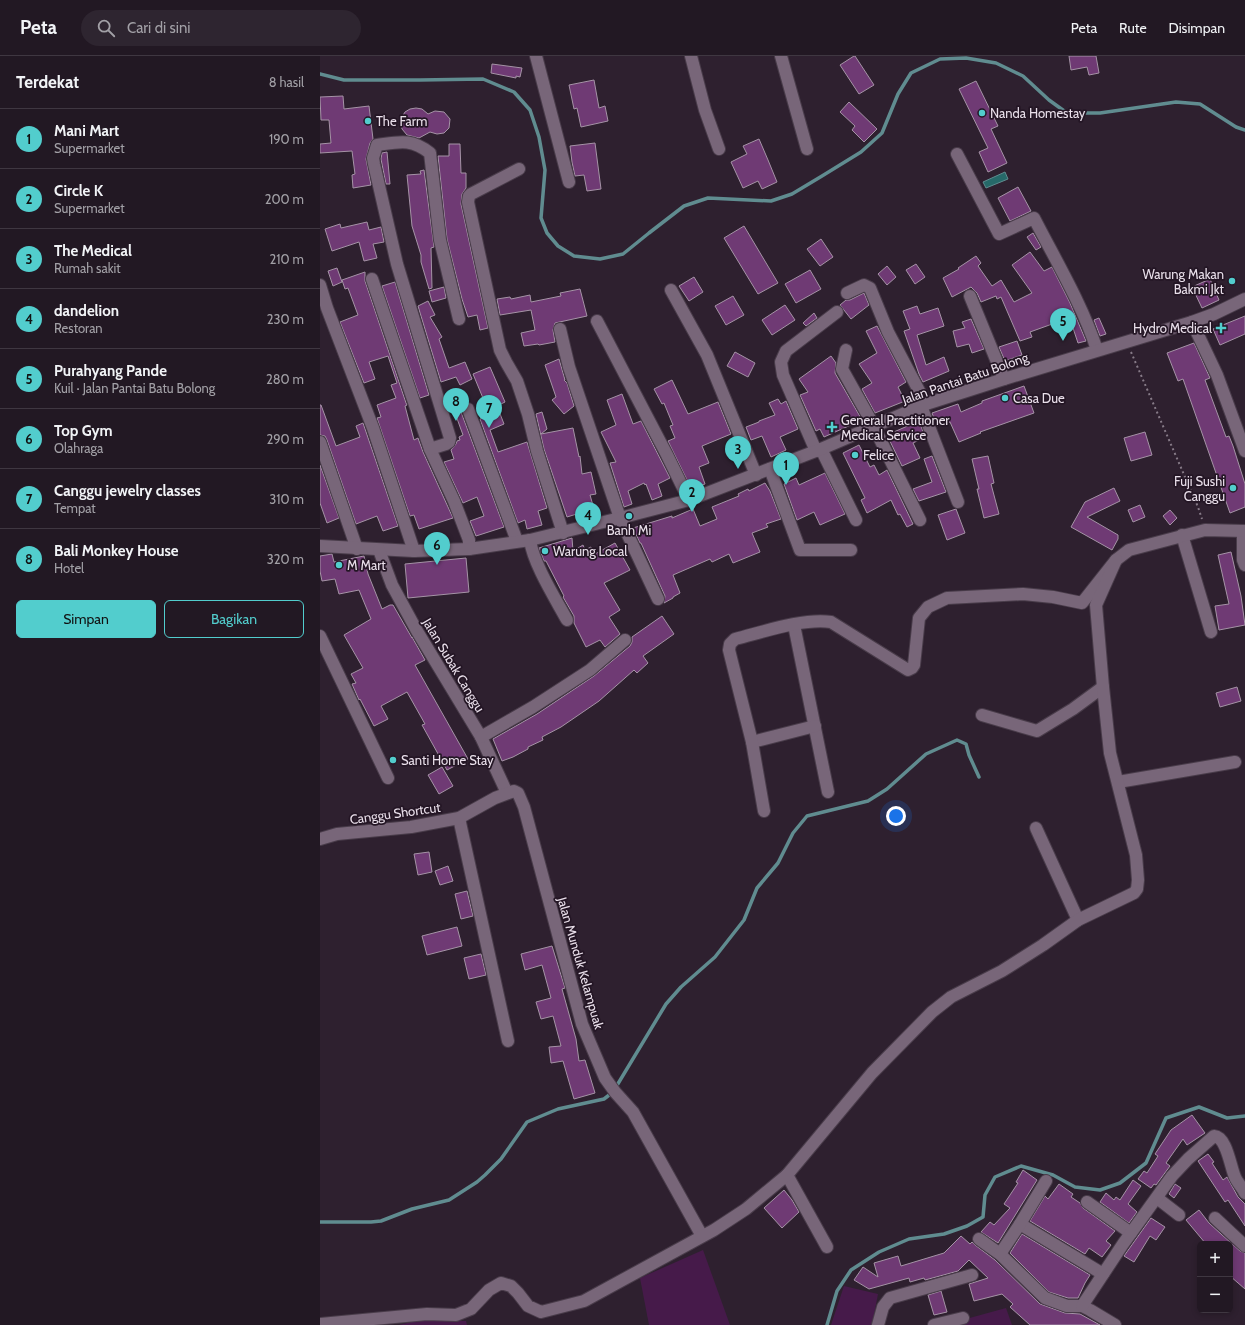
<!DOCTYPE html>
<html lang="id">
<head>
<meta charset="utf-8">
<style>
	:root { --surface:#221823; --page:#2e2530; --text:#f1f3f6; --muted:#a2a0a6; --line:#3f3741; --accent:#52cdcd }
	body { margin:0; font-family:Cabin,sans-serif; background:var(--page); color:var(--text) }
	.controls { position:absolute; right:12px; bottom:12px; display:grid; overflow:hidden; border-radius:6px; box-shadow:0 2px 6px #0003 }
	.controls button { width:36px; height:36px; display:grid; place-items:center; padding:0; border:0; border-bottom:1px solid var(--line); background:var(--surface); color:var(--text); font:20px sans-serif }
	.you { position:absolute; left:576px; top:760px; width:14px; height:14px; margin:-10px; border:3px solid #fff; border-radius:50%; background:#1a73e8; box-shadow:0 0 0 6px #1a73e833 }
	.badge { display:grid; place-items:center; width:26px; height:26px; border-radius:50%; background:var(--accent); color:#111; font-size:13px; font-weight:700 }
	.pin { position:absolute; translate:-50% -33px; filter:drop-shadow(0 1px 2px #0008) }
	.pin::after { content:''; position:absolute; top:21px; width:14px; height:12px; background:inherit; clip-path:polygon(0 0,100% 0,50% 100%) }
	.list { margin:0; padding:0; list-style:none }
	h2 { display:flex; justify-content:space-between; align-items:center; height:52px; margin:0; padding:0 16px; font-size:17px }
	h2 small { font-size:13px; font-weight:400; color:var(--muted) }
	.list li { display:grid; grid-template-columns:26px 1fr auto; gap:12px; align-items:center; box-sizing:border-box; height:60px; padding:0 16px; border-top:1px solid var(--line) }
	.list b { display:block; font-size:15px; white-space:nowrap }
	.list p { margin:0; font-size:13px; white-space:nowrap; color:var(--muted) }
	.list em { font-size:13px; font-style:normal; color:var(--muted) }
	.actions { display:flex; gap:8px; padding:12px 16px }
	.actions a { flex:1; padding:9px 0; border:1px solid var(--accent); border-radius:6px; text-align:center; font-size:14px; color:var(--accent) }
	.actions .main { background:var(--accent); color:#111 }
	.icon { flex:none; width:22px; height:22px; fill:none; stroke:currentColor; stroke-width:2; stroke-linecap:round; stroke-linejoin:round }
	.map { position:relative; flex:none; width:925px; height:1269px; overflow:hidden }
	header { display:flex; align-items:center; gap:24px; box-sizing:border-box; height:56px; padding:0 20px; background:var(--surface); border-bottom:1px solid var(--line) }
	header strong { font-size:19px }
	nav { display:flex; gap:22px; margin-inline-start:auto; font-size:14px }
	.search { width:280px; height:36px; background:var(--page); display:flex; align-items:center; gap:10px; box-sizing:border-box; padding:0 14px; border-radius:22px; color:var(--muted); font-size:15px }
	main { display:flex }
	aside { flex:1; background:var(--surface) }
	.map>svg:first-child { display:block }
	.green { fill:#461a4a }
	.water { fill:#266969; stroke:#608c90 }
	.lines { fill:none; stroke-linecap:round; stroke-linejoin:round }
	.stream { stroke:#608c90; stroke-width:3.5 }
	.building { fill:#6f3a74; stroke:#a593a6 }
	.minor-casing { stroke:#493c4a; stroke-width:14 }
	.path { stroke:#877b88; stroke-width:2; stroke-dasharray:2 3; stroke-linecap:butt }
	.minor { stroke:#786679; stroke-width:12 }
	.poi-dot { fill:#52cdcd; stroke:#241625; stroke-width:1.5 }
	.labels { text-anchor:middle; dominant-baseline:central; stroke-width:3.5; stroke-linejoin:round; paint-order:stroke }
	.poi-label { font-size:13px; fill:#e9dfea; stroke:#241625; text-anchor:start }
	.street-label { font-size:13px; fill:#e9dfea; stroke:#241625 }
</style>
</head>
<body>
<header>
<strong>Peta</strong>
<div class="search"><svg class="icon" aria-label="search" viewBox="0 0 24 24"><circle cx="10" cy="10" r="6"/><path d="M15 15l6 6"/></svg>Cari di sini</div>
<nav><a>Peta</a><a>Rute</a><a>Disimpan</a></nav>
</header>
<main>
<aside>
<h2>Terdekat<small>8 hasil</small></h2>
<ul class="list">
<li><span class="badge">1</span><div><b>Mani Mart</b><p>Supermarket</p></div><em>190 m</em></li>
<li><span class="badge">2</span><div><b>Circle K</b><p>Supermarket</p></div><em>200 m</em></li>
<li><span class="badge">3</span><div><b>The Medical</b><p>Rumah sakit</p></div><em>210 m</em></li>
<li><span class="badge">4</span><div><b>dandelion</b><p>Restoran</p></div><em>230 m</em></li>
<li><span class="badge">5</span><div><b>Purahyang Pande</b><p>Kuil · Jalan Pantai Batu Bolong</p></div><em>280 m</em></li>
<li><span class="badge">6</span><div><b>Top Gym</b><p>Olahraga</p></div><em>290 m</em></li>
<li><span class="badge">7</span><div><b>Canggu jewelry classes</b><p>Tempat</p></div><em>310 m</em></li>
<li><span class="badge">8</span><div><b>Bali Monkey House</b><p>Hotel</p></div><em>320 m</em></li>
</ul>
<div class="actions"><a class="main">Simpan</a><a>Bagikan</a></div>
</aside>
<div class="map">
<svg width="925" height="1269" viewBox="0 0 925 1269">
	<rect width="100%" height="100%" fill="#2e202f"/>
	<g class="green">
		<path d="M383,1194l27,75h-81l-9,-47z"/>
		<path d="M524,1230l34,8 -6,31h-41z"/>
		<path d="M686,1252l6,17h-68z"/>
		<path d="M99,1264l47,1 1,4h-68z"/>
	</g>
	<path class="water" d="M685,116l3,7 -22,9 -3,-6z"/>
	<g class="lines">
		<g class="stream">
			<path d="M0,18l24,6h76l63,-1 31,13 16,18 9,27 6,33 -4,48 6,15 11,13 16,10 26,3 23,-5 26,-21 35,-27 24,-8 63,3 21,-7 30,-18 39,-24 21,-19 16,-39 13,-21 29,-14 26,-1 30,5 27,13 26,24 18,13h33l76,-11 24,2 36,23 9,3"/>
			<path d="M0,1166h51l10,-1 31,-12 37,-9 28,-18 8,-7 16,-16 26,-37 31,-13 46,-10 9,-7 53,-88 15,-17 34,-30 29,-37 13,-32 21,-25 15,-30 14,-17 61,-15 19,-12 39,-35 31,-14 9,4 3,11 10,22"/>
			<path d="M507,1269l10,-34 14,-21 28,-18 30,-13 35,-5 23,-8 16,-9 2,-22 10,-18 26,-11 32,9 22,12 25,3 20,-7 26,-20 20,-45 33,-11 28,11 18,-2"/>
		</g>
	</g>
	<g class="building">
		<path d="M534,0h1l19,29 -15,9 -19,-29z"/>
		<path d="M749,0h27l3,17 -10,2 -2,-8 -16,3z"/>
		<path d="M172,8l30,4 -2,9 -4,-1v2l-25,-5z"/>
		<path d="M274,24l5,28 6,-2 3,15 -27,6 -4,-19 -3,1 -5,-24z"/>
		<path d="M656,25l22,45 -7,3 16,34 -19,9 -9,-20 9,-4 -29,-59z"/>
		<path d="M23,40l1,13 25,-3 4,33 -3,4 -4,16 5,26 -18,3 -1,-13 3,-1 -3,-23 -32,2v-9l11,-1 -2,-23h-8l-1,-23z"/>
		<path d="M529,46l28,27 -13,13 -12,-12 3,-4 -15,-14z"/>
		<path d="M96,52l6,1 6,5 7,-3 9,1 6,7 -1,9 -5,5 -7,1 -7,-2 -11,6 -12,-3 -5,-6 -1,-6 1,-6 3,-5 5,-3z"/>
		<path d="M439,83l9,21 9,22 -15,7 -4,-8 -15,7 -12,-26 16,-8 -4,-8z"/>
		<path d="M275,87l6,46 -14,2 -3,-16 -9,1 -3,-14 -2,-16z"/>
		<path d="M129,88h11l1,29h5v15l-4,6 -1,10 27,124 -8,2 -3,-15 -9,2 -6,-18 -15,-60 -9,-83h11z"/>
		<path d="M67,96l3,32h-4l-5,-25 1,-6z"/>
		<path d="M104,114l10,77 -3,1 1,40 -3,1 -8,-27v-7l-9,-29 -5,-51 14,-1 -1,-3z"/>
		<path d="M698,131l13,24 -21,10 -12,-23z"/>
		<path d="M47,166l2,8 12,-3 3,15 -11,2 4,14 -13,3 -5,-19 -27,9 -7,-22 15,-5 1,4z"/>
		<path d="M424,170l34,57 -20,11 -34,-56z"/>
		<path d="M713,177l8,14 -5,3 -9,-13z"/>
		<path d="M501,183l12,18 -13,9 -13,-17z"/>
		<path d="M710,196l14,19 8,-4 18,36 16,38 -8,2 -5,-15 -15,4 -3,-9 -25,9 2,5 -12,4 -19,-44 -4,2 -1,-3 -15,6 -4,-9 -6,-6 -19,10 -9,-19 16,-9 -1,-1 18,-12 5,7 -3,3 14,20 9,-6 13,22 18,-9 -20,-28z"/>
		<path d="M596,208l9,13 -10,7 -9,-14z"/>
		<path d="M567,210l9,11 -9,8 -9,-11z"/>
		<path d="M17,212l5,14 -9,4 -5,-15z"/>
		<path d="M490,214l11,19 -25,14 -11,-19z"/>
		<path d="M45,216v9l41,122 1,2 -2,1 9,34 4,-2 5,14 30,66 -34,11 -5,-14 -4,1 -33,-98 4,-1 -4,-12 19,-7 -5,-13 6,-2 -9,-27 -19,6 6,17 -11,4 -24,-61 18,-7 -10,-27 -3,1 -3,-9z"/>
		<path d="M374,221l9,15 -14,9 -10,-15z"/>
		<path d="M890,223l9,21 -17,8 -10,-21z"/>
		<path d="M75,226l34,113 -9,3 -38,-112z"/>
		<path d="M124,231l2,11 -14,4 -3,-11z"/>
		<path d="M260,233l7,27 -32,7 -2,7 2,12 -16,3 -1,-1 -14,2 -3,-13 14,-3 -4,-20 -31,5 -3,-16 13,-2 1,2 19,-4 1,7 30,-6 -1,-3z"/>
		<path d="M544,237l5,12 -18,14 -11,-14 6,-5h4z"/>
		<path d="M413,240l11,19 -18,10 -11,-19z"/>
		<path d="M108,245l7,14 -5,2 12,20 -3,2 10,29 16,-6 7,17 -12,6 -4,-8 -15,5 -23,-76z"/>
		<path d="M465,249l10,15 -23,15 -10,-15z"/>
		<path d="M597,250l3,8 18,-6 6,18 -27,9 9,30 18,-8 5,14 -26,11 -4,-8 -15,-43 6,-2 -7,-18z"/>
		<path d="M494,257l3,5 -11,8 -3,-3z"/>
		<path d="M925,260v18l-25,11 -7,-16z"/>
		<path d="M779,262l7,16 -6,2 -6,-16z"/>
		<path d="M651,263l13,30 -12,4 -3,-9 -12,3 -4,-16 12,-3 -3,-6z"/>
		<path d="M557,270l29,56 -8,5 7,14 -30,12 -13,-24 10,-6 -13,-19 18,-11 -11,-22z"/>
		<path d="M697,285l5,14 -17,6 -6,-14z"/>
		<path d="M874,287l16,35 -5,2 21,57 3,-1 4,10 12,38v23l-15,6 -47,-134 -5,2 -11,-28z"/>
		<path d="M415,296l20,11 -7,14 -21,-11z"/>
		<path d="M511,300l5,7 -1,10 27,47 -38,17 -4,-8 -4,2 -16,-36 8,-3 -9,-13z"/>
		<path d="M239,303l6,21h-1l3,3 7,23 -10,8 -12,-14 4,-3 -11,-32z"/>
		<path d="M170,311l15,35 -8,4 7,18 -14,6 8,22 29,-10 20,66 -9,3 4,14 -15,4 -2,-9 -7,3 -38,-104 10,-4 -17,-41z"/>
		<path d="M352,324l16,34 30,-12 13,32 -29,12 7,17 -10,4 6,17 -11,4 -3,-7 -3,1 -20,-41 7,-3 -5,-12 3,-1 -9,-22 -2,1 -8,-15z"/>
		<path d="M704,330l10,27 -54,19 1,1 -22,9 -9,-20 -13,4 -5,-13 26,-9 3,8 21,-9v-2z"/>
		<path d="M302,338l11,30 8,-3 29,57 -12,6 4,12 -10,4 -6,-16 -1,1 -1,-2 -16,8 4,13 -8,3 -14,-44 6,-1 -15,-30 15,-7 -9,-25z"/>
		<path d="M142,342l2,5 -3,4v5l43,115 -28,9 -6,-15 14,-5 -7,-19 -14,6 -19,-41 10,-3 -3,-9 5,-6 1,-3 3,-1 -1,-3 4,-2 -12,-33z"/>
		<path d="M458,343l3,5 5,-3 12,28 -18,8 6,13 -15,7 -9,-21 -11,4 -5,-13 13,-5v-1l16,-6 -6,-12z"/>
		<path d="M0,349h1l15,41 24,-9 -4,-11 7,-3 35,103 -15,5 -6,-15 -21,8 -29,-84 -2,-4 -5,-1z"/>
		<path d="M222,356l5,17 -6,5 32,-6 6,29 1,-1 2,18 9,-2 5,22 -6,1 6,21 -14,4 -2,-7 -13,4 -23,-68 -8,-35z"/>
		<path d="M599,365l6,16 -12,6 7,15 -18,8 -15,-31z"/>
		<path d="M825,376l7,23 -21,6 -7,-23z"/>
		<path d="M539,389l11,22 4,-2 5,10 8,-5 26,54 -6,3 -7,-13 -2,1 -7,-15 -24,13 -6,-13 4,-2 -22,-45z"/>
		<path d="M612,400l14,36 -27,9 -6,-12 19,-7 -8,-23z"/>
		<path d="M668,400l6,27 -3,1 8,30 -15,4 -7,-29h2l-7,-30z"/>
		<path d="M0,409l19,53 -12,5 -7,-20z"/>
		<path d="M505,417l20,41 -25,11 -6,-13 -17,8 -13,-36 12,-6 3,7z"/>
		<path d="M445,427l5,8 11,28 -15,5 2,3 -16,6 8,19 -27,11 -4,-9 -17,8 -2,-3 -37,16 7,18 -7,4v1l-9,5 1,-7 -24,-53h-1l-7,-15 39,-12v2l21,-9 7,17 17,-7 -5,-12 27,-11 -1,-2 10,-5 1,2z"/>
		<path d="M794,432l6,13 -33,16 31,18v4l-6,11 -41,-23 14,-25z"/>
		<path d="M820,449l5,12 -12,5 -5,-12z"/>
		<path d="M636,453l9,24 -18,7 -9,-25z"/>
		<path d="M850,454l7,8 -7,7 -7,-9z"/>
		<path d="M252,482l1,13 10,-6 2,5 6,-3 4,7 20,-11 15,27 -26,13 16,27 -11,7 11,17 -15,13 -5,-7 -14,7 -12,-24v-7l-11,-19 1,-1 -18,-35h-2l-5,-13z"/>
		<path d="M911,496l10,44 4,29 -26,5 -4,-24 14,-2 -11,-49z"/>
		<path d="M12,498l2,8 30,-6 4,18 14,35 8,-4h3l19,33v-1l13,23 -10,5 53,94 -21,11 -25,-45 3,-1 -18,-32 -26,14 7,13 -14,7 -14,-27 -1,1 -7,-16 4,-1 -5,-9 12,-6 -19,-33 27,-16 -12,-29 -20,4 -4,-15 -13,2 -2,-10v-15z"/>
		<path d="M146,502l3,34 -61,6 -3,-34z"/>
		<path d="M342,560l12,18 -31,22 5,7 -11,10 -3,-3 -35,31 -38,26 -19,10 1,3 -15,7v2l-15,8 -11,4 -9,-22 44,-25 57,-38 36,-30 2,-4v-5z"/>
		<path d="M917,631l4,14 -21,6 -4,-14z"/>
		<path d="M122,711l11,19 -14,8 -11,-19z"/>
		<path d="M109,796l3,20 -14,3 -4,-21z"/>
		<path d="M128,810l5,15 -13,4 -5,-14z"/>
		<path d="M147,835l6,25 -12,3 -6,-25z"/>
		<path d="M137,871l5,19 -35,9 -5,-19z"/>
		<path d="M232,890l13,42 -3,1 14,50 3,22 6,-1 10,33 -21,6 -11,-38 -12,2 -2,-16 12,-1 -8,-30 -12,3 -5,-17 15,-4 -9,-33 -17,5 -4,-16z"/>
		<path d="M161,898l5,21 -17,4 -5,-21z"/>
		<path d="M872,1059l13,18 -18,12 -4,-6 -17,24 4,3 -14,19 -2,-1 -3,4 -13,-9 6,-8 3,2 11,-17 -3,-2 16,-24z"/>
		<path d="M888,1098l6,8 -2,1 11,17 4,-3 11,20 7,7v22l-17,-26 -3,2 -27,-41z"/>
		<path d="M703,1114l14,10 -39,63 -17,-11 9,-10 4,3 16,-17 -6,-4 14,-21 -2,-1z"/>
		<path d="M813,1124l8,6 -13,18 9,8 -8,11 -29,-21 6,-9 8,7 2,-3 4,3z"/>
		<path d="M739,1128l14,10 -2,3 9,6 3,5 32,23 -9,10 5,4 -9,12 -13,-9 -4,6 -55,-33 15,-25 3,3z"/>
		<path d="M855,1128l6,4 -7,10 -5,-4z"/>
		<path d="M464,1134l8,10 7,12 -17,16 -18,-20z"/>
		<path d="M879,1154l10,13 12,11 19,17 5,2v36l-15,-13v-32h-24l-20,-24z"/>
		<path d="M831,1162l14,9 -9,13 -6,-4 -16,26 -10,-6z"/>
		<path d="M702,1178l68,41 -5,8 -7,15h-10l-19,-6 -39,-39z"/>
		<path d="M641,1180l9,8 2,-2 3,3 20,15 45,44 25,9 15,1 20,11h-70l-20,-18 3,-3 -11,-10 -28,7 -5,-17 19,-6 -19,-18 -11,11 -33,9 -1,-2 -14,4 -1,-4 -40,11 -15,-9 9,-13 15,10 -4,-14 24,-7 3,10 43,-13z"/>
		<path d="M621,1235l6,21 -13,3 -6,-20z"/>
	</g>
	<g class="lines">
		<g class="minor-casing">
			<g id="minor">
				<path d="M216,0l33,126"/>
				<path d="M371,0l14,54 14,39"/>
				<path d="M461,0l26,93"/>
				<path d="M637,98l42,80 35,-16c22,43 48,86 63,132"/>
				<path d="M199,113l-48,25 -2,2 -1,6 32,148 6,12 11,19 11,33 9,37 26,82"/>
				<path d="M52,223l58,170 24,52 15,39v9"/>
				<path d="M0,229l7,23 46,120 41,123"/>
				<path d="M351,234l36,65 49,120"/>
				<path d="M527,237l17,-8 6,3 18,44 38,72"/>
				<path d="M650,240l34,83"/>
				<path d="M277,265l70,134 22,45"/>
				<path d="M872,266l25,53 28,76"/>
				<path d="M240,273l9,38 51,151 38,81"/>
				<path d="M526,294l-4,19 28,50 50,101"/>
				<path d="M601,350l37,96"/>
				<path d="M148,353l49,132"/>
				<path d="M0,386l37,107"/>
				<path d="M110,393l16,-5 3,-2 1,-4 -53,-174 -23,-100 -1,-6 4,-13c22,-3 34,-7 53,8l10,87 19,79"/>
				<path d="M501,393l35,71"/>
				<path d="M496,395l-33,-76 -2,-13 5,-11 51,-39"/>
				<path d="M450,413l30,81h51"/>
				<path d="M923,475v29l2,5"/>
				<path d="M862,479l29,97"/>
				<path d="M210,484c3,23 25,58 37,80"/>
				<path d="M0,490l94,5 55,-2 61,-9 90,-22 69,-18 132,-51 105,-45 78,-25 188,-57 22,-8 31,-15"/>
				<path d="M59,494l13,35 25,46 64,106 26,56"/>
				<path d="M474,569l34,167"/>
				<path d="M0,580l68,142"/>
				<path d="M662,659l55,16 36,-22 30,-22"/>
				<path d="M161,681l52,-30 57,-37 35,-30"/>
				<path d="M432,686l63,-16"/>
				<path d="M798,726l117,-20"/>
				<path d="M444,755l-12,-69 -23,-92 1,-6 5,-5c28,-7 68,-21 96,-17l77,48 4,-2 2,-3 5,-47 9,-11 19,-9 76,-4 30,3 29,6 34,-43 13,-10 76,-20 40,1"/>
				<path d="M139,762l49,223"/>
				<path d="M716,772l42,92"/>
				<path d="M0,783l17,-5 74,-7 48,-9 36,-20 19,-7 4,2 6,14 58,217 23,54 10,14 18,20 69,124"/>
				<path d="M467,1119l40,72"/>
				<path d="M837,1142l22,17"/>
				<path d="M767,1146l44,31"/>
				<path d="M895,1162l30,28"/>
				<path d="M700,1168l83,50"/>
				<path d="M659,1183l21,15 45,44 22,8h15l8,4 25,15"/>
				<path d="M680,1198l20,-30 26,-43"/>
				<path d="M762,1250l41,-62 49,-68 16,-17 26,-23c13,1 16,30 21,41 2,5 7,10 10,16"/>
				<path d="M0,1268l107,-10 29,1 15,-6 18,-19 12,-7 10,3 7,7 10,13 13,6 43,-11 130,-71 32,-21 41,-34 85,-102 60,-61 19,-15 51,-26 41,-26 35,-25 56,-27 3,-4 1,-9 -2,-25 -26,-102 -7,-66 -7,-82 20,-45"/>
				<path d="M558,1269l5,-18 7,-9 82,-23"/>
				<path d="M614,1269l29,-7"/>
			</g>
		</g>
		<path class="path" d="M811,296l67,155 4,12"/>
		<use href="#minor" class="minor"/>
	</g>
	<g class="poi-dot">
		<circle cx="662" cy="57" r="4"/>
		<circle cx="48" cy="65" r="4"/>
		<circle cx="912" cy="225" r="4"/>
		<path d="M899 266h4v4h4v4h-4v4h-4v-4h-4v-4h4z"/>
		<circle cx="685" cy="342" r="4"/>
		<path d="M510 365h4v4h4v4h-4v4h-4v-4h-4v-4h4z"/>
		<circle cx="535" cy="399" r="4"/>
		<circle cx="913" cy="432" r="4"/>
		<circle cx="309" cy="460" r="4"/>
		<circle cx="225" cy="495" r="4"/>
		<circle cx="19" cy="509" r="4"/>
		<circle cx="73" cy="704" r="4"/>
	</g>
	<g class="labels">
		<g class="poi-label">
			<text x="670" y="57">Nanda Homestay</text>
			<text x="56" y="65">The Farm</text>
			<text x="904" y="218" text-anchor="end">Warung Makan<tspan x="904" dy="15">Bakmi Jkt</tspan></text>
			<text x="892" y="272" text-anchor="end">Hydro Medical</text>
			<text x="693" y="342">Casa Due</text>
			<text x="521" y="364">General Practitioner<tspan x="521" dy="15">Medical Service</tspan></text>
			<text x="543" y="399">Felice</text>
			<text x="905" y="425" text-anchor="end">Fuji Sushi<tspan x="905" dy="15">Canggu</tspan></text>
			<text x="309" y="474" text-anchor="middle">Banh Mi</text>
			<text x="233" y="495">Warung Local</text>
			<text x="27" y="509">M Mart</text>
			<text x="81" y="704">Santi Home Stay</text>
		</g>
		<g class="street-label">
			<text transform="translate(645 322) rotate(-19)">Jalan Pantai Batu Bolong</text>
			<text transform="translate(134 609) rotate(59)">Jalan Subak Canggu</text>
			<text transform="translate(75 757) rotate(-8)">Canggu Shortcut</text>
			<text transform="translate(261 907) rotate(74)">Jalan Munduk Kelampuak</text>
		</g>
	</g>
</svg>
<div class="controls">
<button>+</button>
<button>−</button>
</div>
<div class="you"></div>
<div class="pin badge" style="left:466px;top:429px">1</div>
<div class="pin badge" style="left:372px;top:456px">2</div>
<div class="pin badge" style="left:418px;top:413px">3</div>
<div class="pin badge" style="left:268px;top:479px">4</div>
<div class="pin badge" style="left:743px;top:285px">5</div>
<div class="pin badge" style="left:117px;top:509px">6</div>
<div class="pin badge" style="left:169px;top:372px">7</div>
<div class="pin badge" style="left:136px;top:365px">8</div>
</div>
</main>
</body>
</html>
